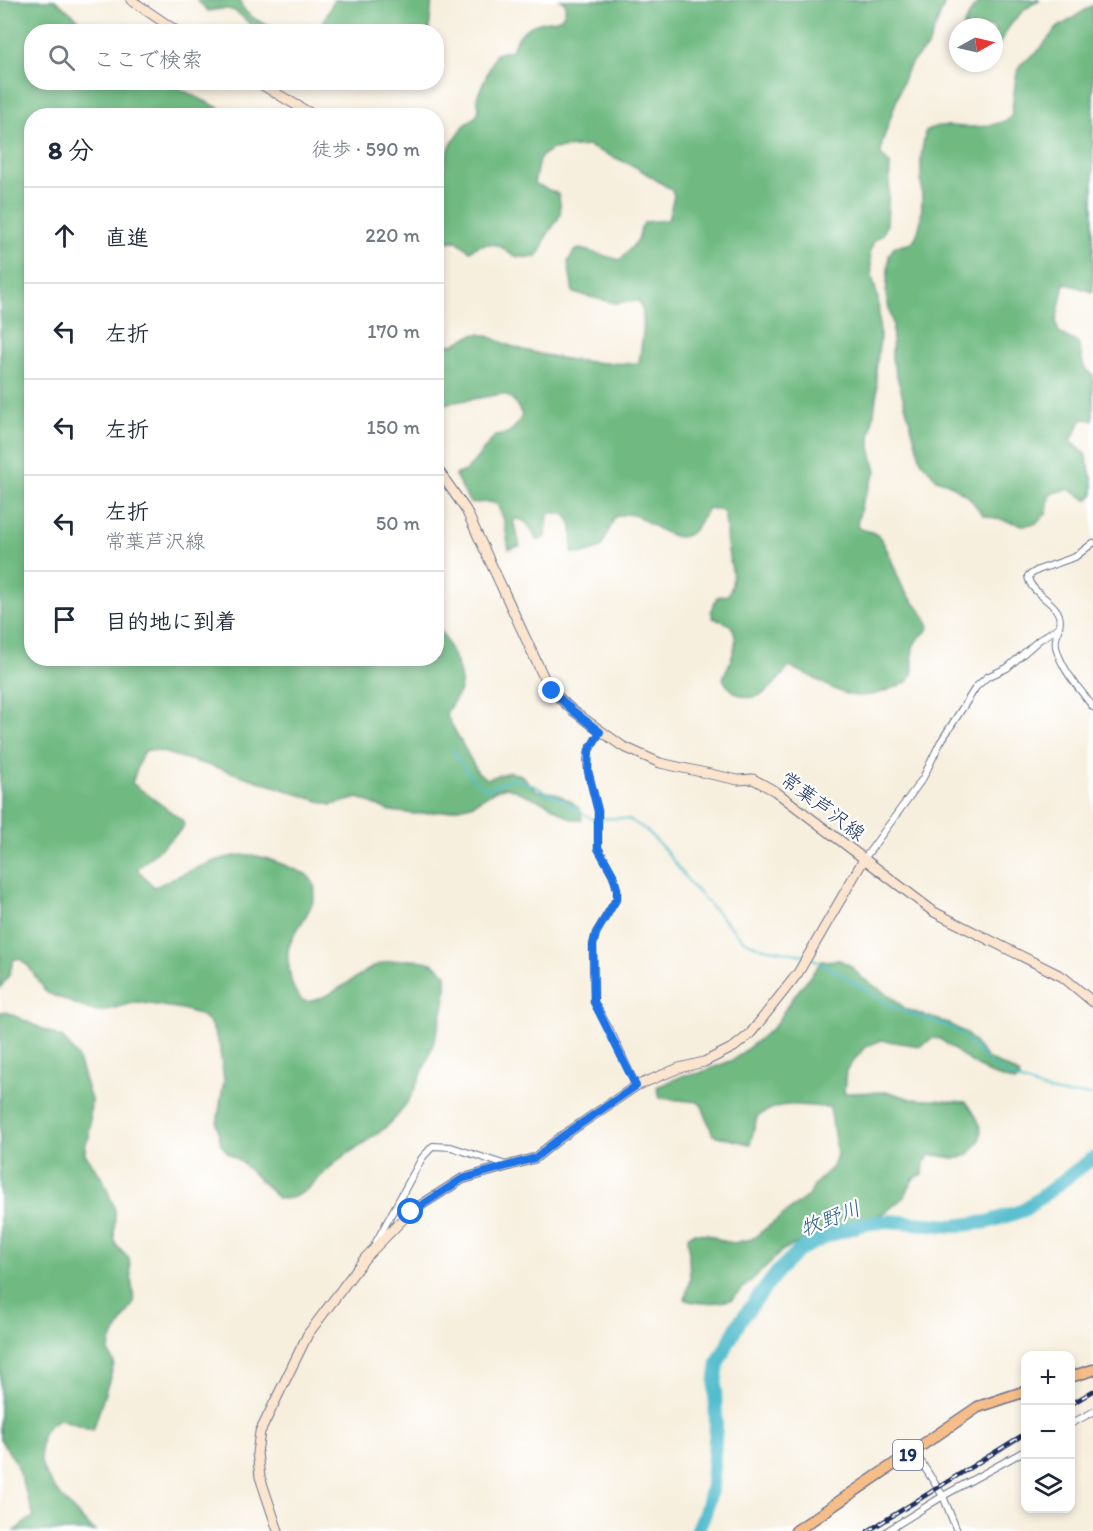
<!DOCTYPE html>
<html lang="ja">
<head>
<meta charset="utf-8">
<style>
	:root { --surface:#fff; --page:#f6f6f7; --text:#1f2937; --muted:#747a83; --line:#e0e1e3 }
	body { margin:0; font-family:Itim,"Klee One",sans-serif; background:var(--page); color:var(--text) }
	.controls { position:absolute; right:18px; bottom:18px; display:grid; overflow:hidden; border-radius:12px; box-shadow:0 3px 9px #0003 }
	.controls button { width:54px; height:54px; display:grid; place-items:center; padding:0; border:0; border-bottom:2px solid var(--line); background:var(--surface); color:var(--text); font:30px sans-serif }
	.compass { position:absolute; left:949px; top:18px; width:54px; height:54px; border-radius:50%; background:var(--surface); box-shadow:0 3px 9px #0003; rotate:82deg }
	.stop { position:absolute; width:18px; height:18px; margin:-14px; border:4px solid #1a73e8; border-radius:50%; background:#fff }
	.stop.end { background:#1a73e8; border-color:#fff; box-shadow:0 2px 6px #0008 }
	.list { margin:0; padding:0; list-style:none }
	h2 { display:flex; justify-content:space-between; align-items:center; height:78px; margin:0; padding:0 24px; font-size:26px }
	h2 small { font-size:20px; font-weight:400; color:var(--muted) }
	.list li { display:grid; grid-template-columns:39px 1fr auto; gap:18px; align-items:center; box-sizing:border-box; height:96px; padding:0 24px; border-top:2px solid var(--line) }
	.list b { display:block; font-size:22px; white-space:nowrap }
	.list p { margin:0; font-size:20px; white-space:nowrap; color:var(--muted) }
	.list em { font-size:20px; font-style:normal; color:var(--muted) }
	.icon { flex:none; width:33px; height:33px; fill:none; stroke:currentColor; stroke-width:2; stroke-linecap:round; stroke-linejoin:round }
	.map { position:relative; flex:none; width:1093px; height:1531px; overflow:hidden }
	.search { position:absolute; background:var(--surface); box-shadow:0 3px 9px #0003; left:24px; top:24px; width:420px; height:66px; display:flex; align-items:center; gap:15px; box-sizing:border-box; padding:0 21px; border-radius:24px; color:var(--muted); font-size:22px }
	.panel { position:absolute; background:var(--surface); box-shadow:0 3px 9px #0003; left:24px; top:108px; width:420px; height:558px; border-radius:24px }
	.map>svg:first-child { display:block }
	.forest { fill:#6fba82; stroke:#457470; stroke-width:1.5 }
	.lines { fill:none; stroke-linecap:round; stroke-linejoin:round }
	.stream { stroke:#51bccc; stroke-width:2 }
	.river { stroke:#51bccc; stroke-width:14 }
	.street-casing { stroke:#68728b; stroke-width:8 }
	.secondary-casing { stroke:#68728b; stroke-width:11 }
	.primary-casing { stroke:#68728b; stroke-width:13 }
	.street { stroke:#fff; stroke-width:6 }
	.secondary { stroke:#fce5cf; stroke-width:9 }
	.primary { stroke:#f7bd88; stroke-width:10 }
	.rail-casing { stroke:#1b2f5e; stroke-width:4.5 }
	.rail { stroke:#fff; stroke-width:2; stroke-dasharray:7; stroke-linecap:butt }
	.route { stroke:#1a73e8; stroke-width:8 }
	.labels { text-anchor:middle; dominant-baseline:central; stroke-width:4.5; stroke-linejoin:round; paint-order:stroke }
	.shield { fill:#fff; stroke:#5f6d8e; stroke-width:1.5 }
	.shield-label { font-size:18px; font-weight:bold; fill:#1b2f5e }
	.street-label { font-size:20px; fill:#1b2f5e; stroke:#fff }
	.water-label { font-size:21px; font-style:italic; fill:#2e6084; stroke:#fff }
</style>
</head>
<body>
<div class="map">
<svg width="1093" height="1531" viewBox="0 0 1093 1531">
	<rect width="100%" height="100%" fill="#fff"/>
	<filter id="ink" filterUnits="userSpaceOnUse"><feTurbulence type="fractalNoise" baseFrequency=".0167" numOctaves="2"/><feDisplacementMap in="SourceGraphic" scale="12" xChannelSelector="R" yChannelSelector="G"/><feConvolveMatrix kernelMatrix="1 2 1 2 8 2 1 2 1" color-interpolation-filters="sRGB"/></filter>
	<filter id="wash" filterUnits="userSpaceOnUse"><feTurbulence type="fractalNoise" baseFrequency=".008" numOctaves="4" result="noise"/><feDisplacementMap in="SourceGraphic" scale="24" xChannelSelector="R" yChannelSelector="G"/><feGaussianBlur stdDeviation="1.35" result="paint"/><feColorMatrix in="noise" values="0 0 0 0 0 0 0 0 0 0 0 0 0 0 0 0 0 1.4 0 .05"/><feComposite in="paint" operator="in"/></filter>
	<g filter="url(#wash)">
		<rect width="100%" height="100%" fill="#f7efde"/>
		<g class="forest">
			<path d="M0,0h55l32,26 9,5 -64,1v50l140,1 8,6 53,26 -201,1v542h404l1,-34c7,12 26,47 24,61 -1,11 -11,19 -15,29l32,59 9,6 22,-7 12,3 16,16 17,2 17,8 9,8 2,11 -11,-1 -25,-16 -39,-16 -11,3 -25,15 -24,6 -32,3 -25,-3 -31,-13 -28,7 -109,-36 -64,-18 -11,-1 -5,4 -10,29 50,37 2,5 -3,5 -44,39 17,18c29,-12 71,-37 103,-31 16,3 33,12 49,18 27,23 -16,54 -18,77 -1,7 1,16 2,23 1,9 4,18 11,25 13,12 61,-28 76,-34 15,-6 39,-7 54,-2 5,2 11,7 15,11 3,36 -25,115 -49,142 -17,20 -43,31 -63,48 -15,12 -34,40 -56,34l-39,-38 -10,-6 -8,-9 -4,-21 7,-44 -5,-36 -9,-21 -9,-8 -19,-6 -45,-7 -34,9 -13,-1 -43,-17 -18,-26 -9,-8h-6l-5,16 -9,13z"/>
			<path d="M197,0h43c2,17 28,26 42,31h-26c-18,-19 -20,-26 -48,-20z"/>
			<path d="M334,0h98l-3,31h-103l-2,-10z"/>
			<path d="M560,0h386l-18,46 -16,16 -6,10 -24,71 -1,12 9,9 -3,60 -4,10 -9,7 -4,10 2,25 6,23 2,40 -4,32 1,22 -7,45v10l6,24 -14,30 -5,23 3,4c8,2 16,3 21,10 10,15 14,33 22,49 9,15 22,23 26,39 -4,9 -14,10 -16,21 -2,9 3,25 -4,32 -5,5 -15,7 -21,10 -48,18 -58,-10 -99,-23 -14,16 -30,42 -54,25 -6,-5 -10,-7 -12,-14 6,-13 19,-38 8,-52 -4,-4 -12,-6 -18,-8l-2,-8 6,-13 11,-2c10,-19 1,-31 -1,-51 -2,-12 1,-21 -4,-33l-15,-3c-5,8 -9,18 -16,24 -24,20 -51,-30 -77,-15l-14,31 -17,6 -12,-1c0,-15 4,-40 -15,-40 -7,-1 -4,-1 -9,2l-3,22 -8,4c-6,-11 -10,-25 -24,-21l7,26 -11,3 -5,-29 -7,-16 -7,-2 -20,1 -15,-28 12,-5 28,-34c15,-2 21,-7 27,-21 -5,-10 -8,-18 -20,-21l-64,11 -2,-8 1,-52 5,-2 11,2c8,-4 16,-11 26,-11 11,1 24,10 35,13 39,12 84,18 125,16 2,-18 9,-45 0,-62l-24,2 -42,-10 -5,-31 6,-11 6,-2 40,11 18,-20 3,-12 4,-6 23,-2 6,-24 -2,-6 -36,-23 -48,-21 -36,3 -9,6 -4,5 -5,23 24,11c6,23 1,23 -11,41 -5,8 -4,16 -11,22 -7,0 -15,1 -21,-1 -5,-1 -8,-5 -12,-8 -11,-7 -24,-4 -33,3l-13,-10 -17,1 -3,-3 3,-20v-20l6,-41 4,-12 14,-20 13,-11 2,-6 -2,-12 19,-43 16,-4c6,-18 17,-26 36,-29 4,0 10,0 14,-4 3,-3 3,-8 4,-13z"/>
			<path d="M982,0h58c-24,11 -36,32 -46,56v-29h-31l10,-19z"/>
			<path d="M1093,5v287l-29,-9 -8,39 3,11 19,10 6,24 9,8v45l-11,-1 -11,22 14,13 8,28v13l-6,5 -18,-11 -16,4 -4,3 -2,17 -12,11 -12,1 -40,-10 -15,-19 -20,-13 -11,-4 -16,-18 -29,-102 1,-34 -7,-29 3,-41 6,-9c7,-1 14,0 18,-5 14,-18 7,-58 8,-80 0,-10 3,-19 4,-29 13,-11 33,-4 48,-5 11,0 29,-3 38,-10l5,-40 4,-12 18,-14 19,-23z"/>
			<path d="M839,960l11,5 12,13 34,22 9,9 40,13 21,11 21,25 32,16 1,5 -6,3 -24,-8 -25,-16 -25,-19 -6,-1 -14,8 -39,-6 -16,7 -19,23 -2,23 45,-1 22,7 55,3c10,13 23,30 8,46 -3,4 -9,9 -15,10 -10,1 -19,-4 -29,-3l-6,8 -1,11 -10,5 -8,17 -18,15 -20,10 -33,6 -51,23 -52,50c-13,3 -33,5 -46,-1l5,-20 -2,-43 6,-3 13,1 16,7 11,2 18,-4 57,-44 6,-11 18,-17 4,-13 -7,-47c-31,0 -46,-9 -73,10l-7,27 -37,-9 -11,-29 -4,-4 -38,-4 -3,-11 28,-12 12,-1 36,-14 41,-33 17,-27 31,-39z"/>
			<path d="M0,1012h6l57,26 14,18 14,44 -2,38 -4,5v11l18,25 12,31 -1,29 2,6 13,14 5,43 -24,40 -1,11 5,10 -1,5 -20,62 -33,-11c-14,6 -19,13 -19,28 0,5 -1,10 0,14 3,21 38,57 54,70h-81l20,-15 -19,-55 -15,-22z"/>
		</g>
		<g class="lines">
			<g class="stream">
				<path d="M452,749c7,14 21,33 35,40l24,-10 13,2 37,18 31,20 26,-1 12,2 16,10 19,20 27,36 51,54 16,7 45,8"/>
				<path d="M809,957c31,14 57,36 87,51 20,10 42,12 60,23 15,9 23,25 37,35 15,11 53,26 72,28 10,1 19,0 28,1"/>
			</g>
			<path class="river" d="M697,1531l8,-18 7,-27 4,-62 -1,-38 3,-24 22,-41 39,-51 22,-21 29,-14 33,-11 25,-3 65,5 35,-4 36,-12 69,-52"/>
		</g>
	</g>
	<g filter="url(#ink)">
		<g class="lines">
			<g class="street-casing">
				<g id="street">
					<path d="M436,485l9,-7"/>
					<path d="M1093,543l-18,14 -37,13 -10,6c2,16 21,22 29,35 8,13 -4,24 -1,36 5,22 24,42 37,60"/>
					<path d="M600,732l-11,18 -2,11 1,10 10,40v37l15,27 4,14v9l-21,35 -3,12 1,57 18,32 24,52"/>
					<path d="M864,859l59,-81 17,-35 36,-56 11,-10 20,-9 32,-28 20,-13"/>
					<path d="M375,1244l47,-86 11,-12 18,1 55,18"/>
					<path d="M1070,1424l23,-12"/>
					<path d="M914,1451l29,45 14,35"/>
					<path d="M887,1531l56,-35 83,-46"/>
				</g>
			</g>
			<g class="secondary-casing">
				<g id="secondary">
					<path d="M131,0l47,32"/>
					<path d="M257,82l58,34"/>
					<path d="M436,467l30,43 79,170 7,11 20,19 50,36 38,17 78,17 15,-1 22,12 159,121 129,65 30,25"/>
					<path d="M278,1531l-18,-54 -3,-24 3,-21 48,-98 57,-76 45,-46 52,-33 73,-21 25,-20 76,-52 43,-18 25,-6 30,-15 16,-13 48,-61 66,-114"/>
				</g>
			</g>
			<g class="primary-casing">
				<g id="primary">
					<path d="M1070,1377l23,-7"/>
					<path d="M796,1531l182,-124 48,-16"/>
				</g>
			</g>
			<use href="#street" class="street"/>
			<use href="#secondary" class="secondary"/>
			<use href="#primary" class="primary"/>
			<g class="rail-casing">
				<g id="rail">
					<path d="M1070,1405l23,-14"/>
					<path d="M868,1531l158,-98"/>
				</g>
			</g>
			<use href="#rail" class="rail"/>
		</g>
	</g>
	<g class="lines" filter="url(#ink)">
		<path class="route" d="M411,1212l51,-33 73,-21 25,-20 76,-52 -42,-84 -1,-57 3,-12 21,-35v-9l-4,-14 -15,-27v-37l-10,-40 1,-21 11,-18 -28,-22 -20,-19"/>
	</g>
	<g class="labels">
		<rect class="shield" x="893" y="1440" width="30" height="30" rx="4.5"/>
		<g class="shield-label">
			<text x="908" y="1455">19</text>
		</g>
		<g class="street-label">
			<text transform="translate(823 806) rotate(37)">常葉芦沢線</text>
		</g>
		<g class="water-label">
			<text transform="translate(830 1218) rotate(-21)">牧野川</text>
		</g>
	</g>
</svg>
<div class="controls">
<button>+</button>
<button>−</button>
<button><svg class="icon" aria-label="layers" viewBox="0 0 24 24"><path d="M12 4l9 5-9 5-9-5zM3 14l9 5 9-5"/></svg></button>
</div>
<svg class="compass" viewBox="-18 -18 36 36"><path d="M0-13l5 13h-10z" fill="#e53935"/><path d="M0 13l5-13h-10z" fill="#747a83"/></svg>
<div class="stop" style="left:411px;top:1212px"></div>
<div class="stop end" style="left:552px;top:691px"></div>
<div class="search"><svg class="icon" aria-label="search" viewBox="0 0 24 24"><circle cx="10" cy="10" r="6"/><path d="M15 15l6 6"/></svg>ここで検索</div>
<section class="panel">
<h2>8 分<small>徒歩 · 590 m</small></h2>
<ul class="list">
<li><svg class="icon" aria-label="ahead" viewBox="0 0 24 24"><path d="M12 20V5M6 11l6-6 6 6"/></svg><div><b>直進</b></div><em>220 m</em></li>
<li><svg class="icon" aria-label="left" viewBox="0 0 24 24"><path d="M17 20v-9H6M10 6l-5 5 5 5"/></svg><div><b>左折</b></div><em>170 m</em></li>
<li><svg class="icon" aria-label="left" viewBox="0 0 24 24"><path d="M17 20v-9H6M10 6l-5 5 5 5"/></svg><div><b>左折</b></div><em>150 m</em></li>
<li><svg class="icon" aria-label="left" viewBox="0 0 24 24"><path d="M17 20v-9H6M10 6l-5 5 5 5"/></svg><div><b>左折</b><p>常葉芦沢線</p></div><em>50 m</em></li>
<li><svg class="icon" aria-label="arrive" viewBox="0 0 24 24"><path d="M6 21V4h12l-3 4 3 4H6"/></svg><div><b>目的地に到着</b></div></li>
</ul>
</section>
</div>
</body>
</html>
